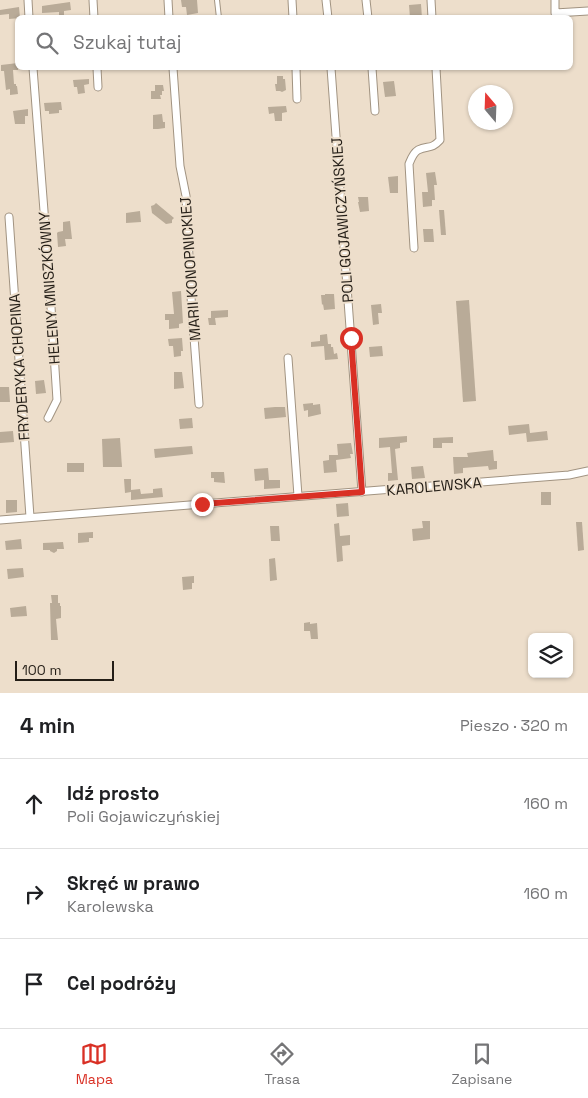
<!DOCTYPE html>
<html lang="pl">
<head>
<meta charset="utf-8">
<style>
	:root { --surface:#fff; --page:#f2f2f2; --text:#202124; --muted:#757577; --line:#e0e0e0; --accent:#d93025 }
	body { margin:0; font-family:"Space Grotesk",sans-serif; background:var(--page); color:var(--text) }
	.controls { position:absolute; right:15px; bottom:15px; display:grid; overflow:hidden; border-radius:8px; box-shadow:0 1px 4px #0004 }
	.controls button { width:45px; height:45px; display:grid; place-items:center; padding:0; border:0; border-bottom:1px solid var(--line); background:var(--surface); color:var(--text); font:25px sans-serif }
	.compass { position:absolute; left:468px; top:85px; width:45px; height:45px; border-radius:50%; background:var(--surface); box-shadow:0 1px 4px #0004; rotate:341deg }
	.scale { position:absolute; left:15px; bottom:12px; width:99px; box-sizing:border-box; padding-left:5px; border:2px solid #241e17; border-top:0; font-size:14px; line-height:18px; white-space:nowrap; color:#241e17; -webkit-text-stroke:4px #eddecb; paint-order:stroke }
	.stop { position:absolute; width:15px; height:15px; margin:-11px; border:4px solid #d93025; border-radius:50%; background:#fff }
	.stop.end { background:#d93025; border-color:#fff; box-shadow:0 1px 5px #0008 }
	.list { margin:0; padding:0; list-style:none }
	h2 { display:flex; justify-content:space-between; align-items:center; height:65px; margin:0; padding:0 20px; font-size:21px }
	h2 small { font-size:16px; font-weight:400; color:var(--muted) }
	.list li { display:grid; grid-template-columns:32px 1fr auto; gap:15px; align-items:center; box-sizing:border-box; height:90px; padding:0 20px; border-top:1px solid var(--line) }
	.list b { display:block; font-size:19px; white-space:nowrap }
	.list p { margin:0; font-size:16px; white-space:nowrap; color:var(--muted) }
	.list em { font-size:16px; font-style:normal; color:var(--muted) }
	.icon { flex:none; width:28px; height:28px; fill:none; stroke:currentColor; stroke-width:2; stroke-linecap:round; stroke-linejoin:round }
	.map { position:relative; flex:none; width:588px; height:693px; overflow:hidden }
	.search { position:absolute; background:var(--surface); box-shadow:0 1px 4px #0004; left:15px; right:15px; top:15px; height:55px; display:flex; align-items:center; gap:12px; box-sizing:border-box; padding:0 18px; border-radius:8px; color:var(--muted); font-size:19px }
	.sheet { height:335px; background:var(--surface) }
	nav { display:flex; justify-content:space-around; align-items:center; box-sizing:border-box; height:70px; border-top:1px solid var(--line); background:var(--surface); font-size:14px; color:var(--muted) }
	nav a { display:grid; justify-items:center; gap:2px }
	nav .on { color:var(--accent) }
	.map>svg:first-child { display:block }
	.building { fill:#b9ab98 }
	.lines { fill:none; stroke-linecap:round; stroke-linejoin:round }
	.service-casing { stroke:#a19381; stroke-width:6 }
	.minor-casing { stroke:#a19381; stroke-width:9 }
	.service { stroke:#fff; stroke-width:4 }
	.minor { stroke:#fff; stroke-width:7 }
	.route { stroke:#d93025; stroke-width:6 }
	.labels { text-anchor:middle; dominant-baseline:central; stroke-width:4; stroke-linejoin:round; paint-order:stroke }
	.street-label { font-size:15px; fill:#241e17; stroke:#eddecb }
</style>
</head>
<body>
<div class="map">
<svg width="588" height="693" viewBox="0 0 588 693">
	<rect width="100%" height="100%" fill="#eddecb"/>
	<g class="building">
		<path d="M181,0h16l1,13 -11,2 -1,-8h-4z"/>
		<path d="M70,2l1,8 -7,1v4l-5,1v-4l-17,1v-7z"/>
		<path d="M421,4l1,14h-12l-1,-13z"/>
		<path d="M19,7l1,11 -11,1v-5l-9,1v-5z"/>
		<path d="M18,63v7h-5l1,14h2v2h1l1,8 -8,1v-6l-4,1 -2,-19h-3v-6z"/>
		<path d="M277,76h6v3h2l1,11 -4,2 -2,-1h-4l-1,-7h2z"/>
		<path d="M89,79v5l-5,1 1,8 -7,1 -1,-7h-3l-1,-7z"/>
		<path d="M394,81l2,15 -11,1 -2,-15z"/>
		<path d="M155,85h8l1,6h-2v4h-2l1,4h-10v-8h4z"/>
		<path d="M61,102l1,8h-3v3l-10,1v-3h-4l-1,-8z"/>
		<path d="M286,106l1,6 -5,1v8h-7l-1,-8 -5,1 -1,-7z"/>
		<path d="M28,109v7h-3v8h-10l-2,-13z"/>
		<path d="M162,114l1,8h2v6l-7,1h-5v-14z"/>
		<path d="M435,172l2,13h-3l1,15h-3v6l-9,1 -1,-15h6l-2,-19z"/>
		<path d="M398,176v17h-8l-2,-16z"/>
		<path d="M358,197h10l1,14 -9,1 -2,-10h1z"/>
		<path d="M156,203l18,15 -2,2v3l-6,1 -14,-11 -1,-7 3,-1z"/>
		<path d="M439,210h5l2,25h-5z"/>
		<path d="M140,211l1,11 -15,1v-10z"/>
		<path d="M70,221l2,18h-7l1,7 -8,1 -1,-14 1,-1 5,-1v-9z"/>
		<path d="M423,229h10l1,13h-10z"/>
		<path d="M181,291l2,32 -4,1v4l-10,1v-9h-4v-6h9l-2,-22z"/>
		<path d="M325,294h9l1,15 -11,1 -1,-6 -1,1 -1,-10h4z"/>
		<path d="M469,300l7,101 -13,1 -7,-101z"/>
		<path d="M381,304l1,9h-4l1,11 -6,1 -2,-20z"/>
		<path d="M228,310v7l-13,1 1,7h-7l-1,-7h3v-7z"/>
		<path d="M327,334l1,10h3v3h2l1,7 3,-1 1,6 -13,1 -1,-14 -13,1v-5l9,-1v-6z"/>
		<path d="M182,338l1,13h-2v5l-7,1 -1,-11h-4l-1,-7z"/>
		<path d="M382,346l1,10 -13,1 -1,-10z"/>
		<path d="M174,372h8l2,16 -10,1z"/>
		<path d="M44,380l2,13 -10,1 -1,-13z"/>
		<path d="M0,387h9l1,15h-10z"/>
		<path d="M313,403v2l7,-1 1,10 -13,3v-7l-4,1 -1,-7z"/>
		<path d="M275,407h10l1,10 -21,2 -1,-11z"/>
		<path d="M192,418l1,10 -13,1 -1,-10z"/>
		<path d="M529,424l1,9 17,-2 1,9 -21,2 -1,-9 -17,2 -1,-9z"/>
		<path d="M13,431l1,11 -14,1v-11z"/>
		<path d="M407,436v6l-7,1v5l-5,1 3,31 -10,1v-8h4l-2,-26 -11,1v-10z"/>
		<path d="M453,437v6h-11v5h-9v-10z"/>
		<path d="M120,438l2,29h-19l-1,-28z"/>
		<path d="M351,443l2,11h-3l1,4 -15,2 1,12 -13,1 -1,-12 6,-1v-5h9l-1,-11z"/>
		<path d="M192,446l1,8 -38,4 -1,-9z"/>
		<path d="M493,450l1,11h3v8l-8,1 -1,-4 -25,2v5l-9,1 -1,-17h15l-1,-4z"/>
		<rect x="67" y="463" width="17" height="9"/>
		<path d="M423,466l2,12 -13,1 -1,-12z"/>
		<path d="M268,468l1,12h11v8l-16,1v-9l-9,1 -1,-12z"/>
		<path d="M211,472h13l1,11 -11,-1v-4h-3z"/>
		<path d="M124,479h7v11l9,-1 1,5 12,-1v-4l9,-1 1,9 -32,3v-8l-6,1z"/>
		<rect x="541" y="492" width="10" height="13"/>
		<path d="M6,500h11v12l-11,1z"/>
		<path d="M348,503l1,13 -12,1 -1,-13z"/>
		<path d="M422,521h8v18l-17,2 -1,-12 11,-1z"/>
		<path d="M576,522h6l2,28 -6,1z"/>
		<path d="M339,523l1,13 10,-1v10l-8,1 1,15 -6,1 -3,-38z"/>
		<path d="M270,526h9l1,15h-9z"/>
		<path d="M93,532v6h-4v4l-11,1v-10z"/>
		<path d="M21,539l1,10 -16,1 -1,-9z"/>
		<path d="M63,542l1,7h-7v2l-3,2 -4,-2v-1h-7v-7z"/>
		<path d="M275,558l2,22 -7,1 -1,-22z"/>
		<path d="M23,568l1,9 -16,2 -1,-10z"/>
		<path d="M194,576v7h-2v6l-9,1 -1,-13z"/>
		<path d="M51,595h7v8h2v3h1v12l-5,1 2,21h-7l-1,-37h2z"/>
		<path d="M26,606l1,10 -16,1 -1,-9z"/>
		<path d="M310,622v2l7,-1 1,16h-7l-1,-8h-6v-8z"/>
	</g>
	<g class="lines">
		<g class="service-casing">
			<path id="service" d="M217,0l2,18"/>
		</g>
		<g class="minor-casing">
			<g id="minor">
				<path d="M28,0l1,18"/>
				<path d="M93,0l1,18"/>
				<path d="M168,0l1,18"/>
				<path d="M292,0l1,18"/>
				<path d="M326,0l2,18"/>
				<path d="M366,0l2,18"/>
				<path d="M431,0l1,18"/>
				<path d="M555,0v13l33,-2"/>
				<path d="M33,68l16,208 8,124 -9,18"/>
				<path d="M97,68l1,19"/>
				<path d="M173,68l7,98 6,30 5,101 8,107"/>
				<path d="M296,68l1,31"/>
				<path d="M331,68l31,424"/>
				<path d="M372,68l3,43"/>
				<path d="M9,217l21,300"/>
				<path d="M414,248l-5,-84c2,-5 4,-11 9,-14 10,-5 13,0 22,-10l-4,-72"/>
				<path d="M288,358l10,138"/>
				<path d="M0,520l569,-45 19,-4"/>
			</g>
		</g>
		<use href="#service" class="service"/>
		<use href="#minor" class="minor"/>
	</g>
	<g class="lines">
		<path class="route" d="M202,504l160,-12 -11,-154"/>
	</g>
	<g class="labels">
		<g class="street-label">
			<text transform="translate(342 220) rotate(-94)">POLI GOJAWICZYŃSKIEJ</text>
			<text transform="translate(190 269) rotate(-94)">MARII KONOPNICKIEJ</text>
			<text transform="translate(49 288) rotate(-94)">HELENY MNISZKÓWNY</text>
			<text transform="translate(19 367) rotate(-94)">FRYDERYKA CHOPINA</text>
			<text transform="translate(434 486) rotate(-5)">KAROLEWSKA</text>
		</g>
	</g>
</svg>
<div class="controls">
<button><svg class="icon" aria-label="layers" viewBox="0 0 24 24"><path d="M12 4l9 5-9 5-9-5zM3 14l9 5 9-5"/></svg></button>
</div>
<svg class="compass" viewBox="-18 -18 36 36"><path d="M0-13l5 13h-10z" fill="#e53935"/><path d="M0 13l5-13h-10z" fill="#757577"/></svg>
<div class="scale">100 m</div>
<div class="stop" style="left:351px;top:338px"></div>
<div class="stop end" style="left:202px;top:504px"></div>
<div class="search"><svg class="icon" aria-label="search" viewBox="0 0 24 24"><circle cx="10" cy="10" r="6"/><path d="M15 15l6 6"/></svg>Szukaj tutaj</div>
</div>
<section class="sheet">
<h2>4 min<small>Pieszo · 320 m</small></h2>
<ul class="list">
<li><svg class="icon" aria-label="ahead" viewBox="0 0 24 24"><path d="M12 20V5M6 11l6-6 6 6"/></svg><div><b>Idź prosto</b><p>Poli Gojawiczyńskiej</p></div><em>160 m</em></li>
<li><svg class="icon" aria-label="right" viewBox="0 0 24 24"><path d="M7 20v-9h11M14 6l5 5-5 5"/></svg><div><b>Skręć w prawo</b><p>Karolewska</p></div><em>160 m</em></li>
<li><svg class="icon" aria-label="arrive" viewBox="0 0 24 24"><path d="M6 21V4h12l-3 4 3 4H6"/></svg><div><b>Cel podróży</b></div></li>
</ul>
</section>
<nav>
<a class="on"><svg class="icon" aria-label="map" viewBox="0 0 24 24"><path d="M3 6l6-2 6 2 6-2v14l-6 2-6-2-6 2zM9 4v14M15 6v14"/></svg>Mapa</a>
<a><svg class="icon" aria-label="directions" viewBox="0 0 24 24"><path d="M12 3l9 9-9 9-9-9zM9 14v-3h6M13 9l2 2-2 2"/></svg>Trasa</a>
<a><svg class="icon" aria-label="saved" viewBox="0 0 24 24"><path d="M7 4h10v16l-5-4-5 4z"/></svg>Zapisane</a>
</nav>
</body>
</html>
